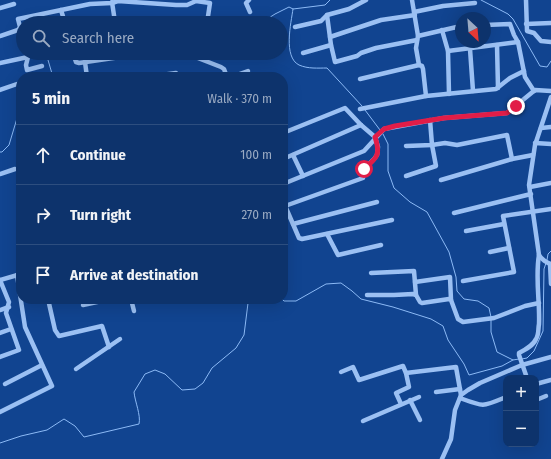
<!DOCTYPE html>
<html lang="en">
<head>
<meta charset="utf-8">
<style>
	:root { --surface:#0d336c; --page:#163b72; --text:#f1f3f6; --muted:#9aaac2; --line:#2d4e7f }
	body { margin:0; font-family:"Fira Sans Condensed",sans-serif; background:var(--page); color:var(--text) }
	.controls { position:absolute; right:12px; bottom:12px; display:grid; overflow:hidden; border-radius:8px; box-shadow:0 4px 16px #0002 }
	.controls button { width:36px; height:36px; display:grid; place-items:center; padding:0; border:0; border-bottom:1px solid var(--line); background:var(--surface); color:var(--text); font:20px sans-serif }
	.compass { position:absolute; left:455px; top:12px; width:36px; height:36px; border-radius:50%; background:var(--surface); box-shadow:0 4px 16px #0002; rotate:154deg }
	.stop { position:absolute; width:12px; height:12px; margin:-9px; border:3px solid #e11d48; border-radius:50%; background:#fff }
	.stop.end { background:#e11d48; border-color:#fff; box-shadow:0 1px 4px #0008 }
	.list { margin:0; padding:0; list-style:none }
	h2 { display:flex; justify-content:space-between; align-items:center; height:52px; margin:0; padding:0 16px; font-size:17px }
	h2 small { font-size:13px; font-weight:400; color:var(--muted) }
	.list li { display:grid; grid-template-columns:26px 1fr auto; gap:12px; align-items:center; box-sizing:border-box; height:60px; padding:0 16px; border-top:1px solid var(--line) }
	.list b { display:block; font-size:15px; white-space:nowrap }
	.list em { font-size:13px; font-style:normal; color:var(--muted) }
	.icon { flex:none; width:22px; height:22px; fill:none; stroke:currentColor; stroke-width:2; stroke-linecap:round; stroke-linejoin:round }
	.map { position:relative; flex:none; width:551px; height:459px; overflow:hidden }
	.search { position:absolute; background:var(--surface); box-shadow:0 4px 16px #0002; left:16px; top:16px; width:272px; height:44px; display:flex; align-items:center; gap:10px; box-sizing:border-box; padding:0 14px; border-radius:22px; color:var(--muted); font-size:15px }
	.panel { position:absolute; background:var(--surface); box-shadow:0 4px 16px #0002; left:16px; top:72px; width:272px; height:232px; border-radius:16px }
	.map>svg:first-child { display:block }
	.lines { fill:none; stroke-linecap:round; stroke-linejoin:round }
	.stream { stroke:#8cbaf6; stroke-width:1 }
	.minor { stroke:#9bc0f3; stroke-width:4.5 }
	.route { stroke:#e11d48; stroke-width:5 }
</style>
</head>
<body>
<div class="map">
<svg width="551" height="459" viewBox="0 0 551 459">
	<rect width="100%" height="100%" fill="#114490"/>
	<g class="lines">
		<g class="stream">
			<path d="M481,0l27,14 5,5 27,47 7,1 4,-6"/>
			<path d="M293,9c-2,14 -10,48 6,56 9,4 19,3 28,3l35,38"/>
			<path d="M261,23l14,-9 14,-7 4,2 32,-4 5,-5"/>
			<path d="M50,53l-2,7 5,17"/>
			<path d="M218,53l9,3 4,-3"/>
			<path d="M365,110l15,20"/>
			<path d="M383,134l5,10v27l6,17 16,14 17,10 22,40 7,25 1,14 7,8 14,2 11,7 2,9"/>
			<path d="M0,152h2l7,-7 12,-40"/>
			<path d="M547,260l1,-6 3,-3"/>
			<path d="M282,299l2,2h12l30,-17 15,-1 11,8 9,8 32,8 38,12 12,7 5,14 16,24 5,11 33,-9 11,-6"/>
			<path d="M491,320v12l6,20 16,8 6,-1"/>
			<path d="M522,359l5,-1 7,-7 9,-20 1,-62 2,-6"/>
			<path d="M0,443l21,-7 26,-6 17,-11 11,7 9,11 55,-13c2,-9 -4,-22 -5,-32l11,-18 10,-4 10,4 17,16 13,-1 8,-6 9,-15 24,-20 8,-13 4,-32 3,-4"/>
		</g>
		<g class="minor">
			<path d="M249,0l-3,3 4,9"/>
			<path d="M412,0l6,36 -2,12 3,17"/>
			<path d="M526,0l1,31 7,2 7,8 10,1"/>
			<path d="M112,2l3,20 5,1"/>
			<path d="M0,8l14,-4"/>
			<path d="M61,10l4,13"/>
			<path d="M414,12l29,-6 32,-3"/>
			<path d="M327,15l4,30 4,17 22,-6 4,-3 15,-5 41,-8"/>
			<path d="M526,24l25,-1"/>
			<path d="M485,25l25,-1 4,11 4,7 7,35 9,14"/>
			<path d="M295,27l26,-6 6,-6 22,-6 17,-9"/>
			<path d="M442,30l6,21 1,43"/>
			<path d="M0,36l18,-6 2,-3 -2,-8 72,-15 22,-1 6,-2 58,4h11l9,-4 14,2 -3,20"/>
			<path d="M418,36l43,-10"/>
			<path d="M330,37l51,-17 34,-5"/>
			<path d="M497,45l1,43"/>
			<path d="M470,49l3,42"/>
			<path d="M448,51l70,-9"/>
			<path d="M73,53l3,9 3,1 55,-8 4,-2"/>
			<path d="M185,53l36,14 3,2 3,8"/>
			<path d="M303,53l28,-8"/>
			<path d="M28,57l-2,8 1,5 15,-4"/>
			<path d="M85,62l2,15"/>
			<path d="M0,63l28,-6 -1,-4"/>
			<path d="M147,77l29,-4"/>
			<path d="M231,77l17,-6"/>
			<path d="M360,79l59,-14 3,1 1,3 3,27"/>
			<path d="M0,90l17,-6"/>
			<path d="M360,109l66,-13 70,-7 14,-11 14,-7"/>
			<path d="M541,128l10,-1"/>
			<path d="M283,133l62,-25 16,17 14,12 3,10 -1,8 -3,4 -10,10 -1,9 -78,28"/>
			<path d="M535,143l16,1"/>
			<path d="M406,146l26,-1 13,-2 12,2 50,-10 5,24"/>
			<path d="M293,155l10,21"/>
			<path d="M283,159l78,-34"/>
			<path d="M0,174l15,-5"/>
			<path d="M406,176l30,-10 -4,-21 -2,-25"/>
			<path d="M441,180l71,-21 21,-4"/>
			<path d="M283,184l81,-33 20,-22 60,-11 63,-5 28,-23 16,1"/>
			<path d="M530,187l21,-4"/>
			<path d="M283,201l16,37 3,1 90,-19"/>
			<path d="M454,213l77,-19"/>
			<path d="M293,224l84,-22"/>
			<path d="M466,231l38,-7"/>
			<path d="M327,234l11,21 43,-10"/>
			<path d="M490,252l19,-4"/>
			<path d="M539,255c2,4 8,8 12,9"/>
			<path d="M550,264l1,20"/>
			<path d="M371,273l43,-2 2,24"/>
			<path d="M0,280l21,-6"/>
			<path d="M463,281l51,-9 -11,-56 48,-7"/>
			<path d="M415,282l35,-5 1,23"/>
			<path d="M367,295h27l19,-1 3,1 4,7 2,1 27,-4 2,1 7,19 5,3 31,-4 31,-12 14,-3"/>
			<path d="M48,299l7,31 4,6 43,-10 7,21"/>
			<path d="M131,299l3,12"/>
			<path d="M83,305l28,-6"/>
			<path d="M0,310l9,-3"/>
			<path d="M0,333l11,-4"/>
			<path d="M0,357l19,-7 -13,-37 3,-11 -9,-22"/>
			<path d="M76,369l44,-30"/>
			<path d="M341,372l12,-5 6,13 44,-14 3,7 3,14 -13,6 5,11"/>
			<path d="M406,373l50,-6 5,28"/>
			<path d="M527,378l-8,-23v-2c6,-3 14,-7 17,-14 3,-4 2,-10 3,-15 1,-23 -4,-46 0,-69l-10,-70 6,-40 16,-48"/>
			<path d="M5,384l37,-19"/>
			<path d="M536,384l15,-4"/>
			<path d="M436,392l24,-3"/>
			<path d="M460,398c24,9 22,9 46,-1"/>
			<path d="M410,400l10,20"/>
			<path d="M536,400l10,-4"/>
			<path d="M0,412l52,-26 -27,-59 -8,-52"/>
			<path d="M363,421l56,-24"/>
			<path d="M442,459l9,-20 4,-29 6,-15 7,-5 12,-7 42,-18 29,-8"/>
		</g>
	</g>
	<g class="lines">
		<path class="route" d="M364,169c13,-11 17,-14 11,-32l9,-8 11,-3 49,-8 63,-5 9,-7"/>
	</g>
</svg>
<div class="controls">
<button>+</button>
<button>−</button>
</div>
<svg class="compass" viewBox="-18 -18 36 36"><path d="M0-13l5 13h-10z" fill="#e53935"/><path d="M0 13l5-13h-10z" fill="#9aaac2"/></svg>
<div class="stop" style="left:364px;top:169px"></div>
<div class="stop end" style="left:516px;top:106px"></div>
<div class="search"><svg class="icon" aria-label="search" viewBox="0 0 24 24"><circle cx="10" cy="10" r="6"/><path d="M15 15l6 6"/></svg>Search here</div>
<section class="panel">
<h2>5 min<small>Walk · 370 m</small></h2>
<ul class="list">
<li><svg class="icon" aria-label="ahead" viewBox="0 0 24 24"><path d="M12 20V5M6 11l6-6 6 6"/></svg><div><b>Continue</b></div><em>100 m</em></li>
<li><svg class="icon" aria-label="right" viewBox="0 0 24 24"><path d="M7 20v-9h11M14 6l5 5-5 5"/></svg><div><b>Turn right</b></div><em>270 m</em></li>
<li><svg class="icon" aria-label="arrive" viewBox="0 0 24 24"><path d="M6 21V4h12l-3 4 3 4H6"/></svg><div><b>Arrive at destination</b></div></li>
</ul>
</section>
</div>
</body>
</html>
